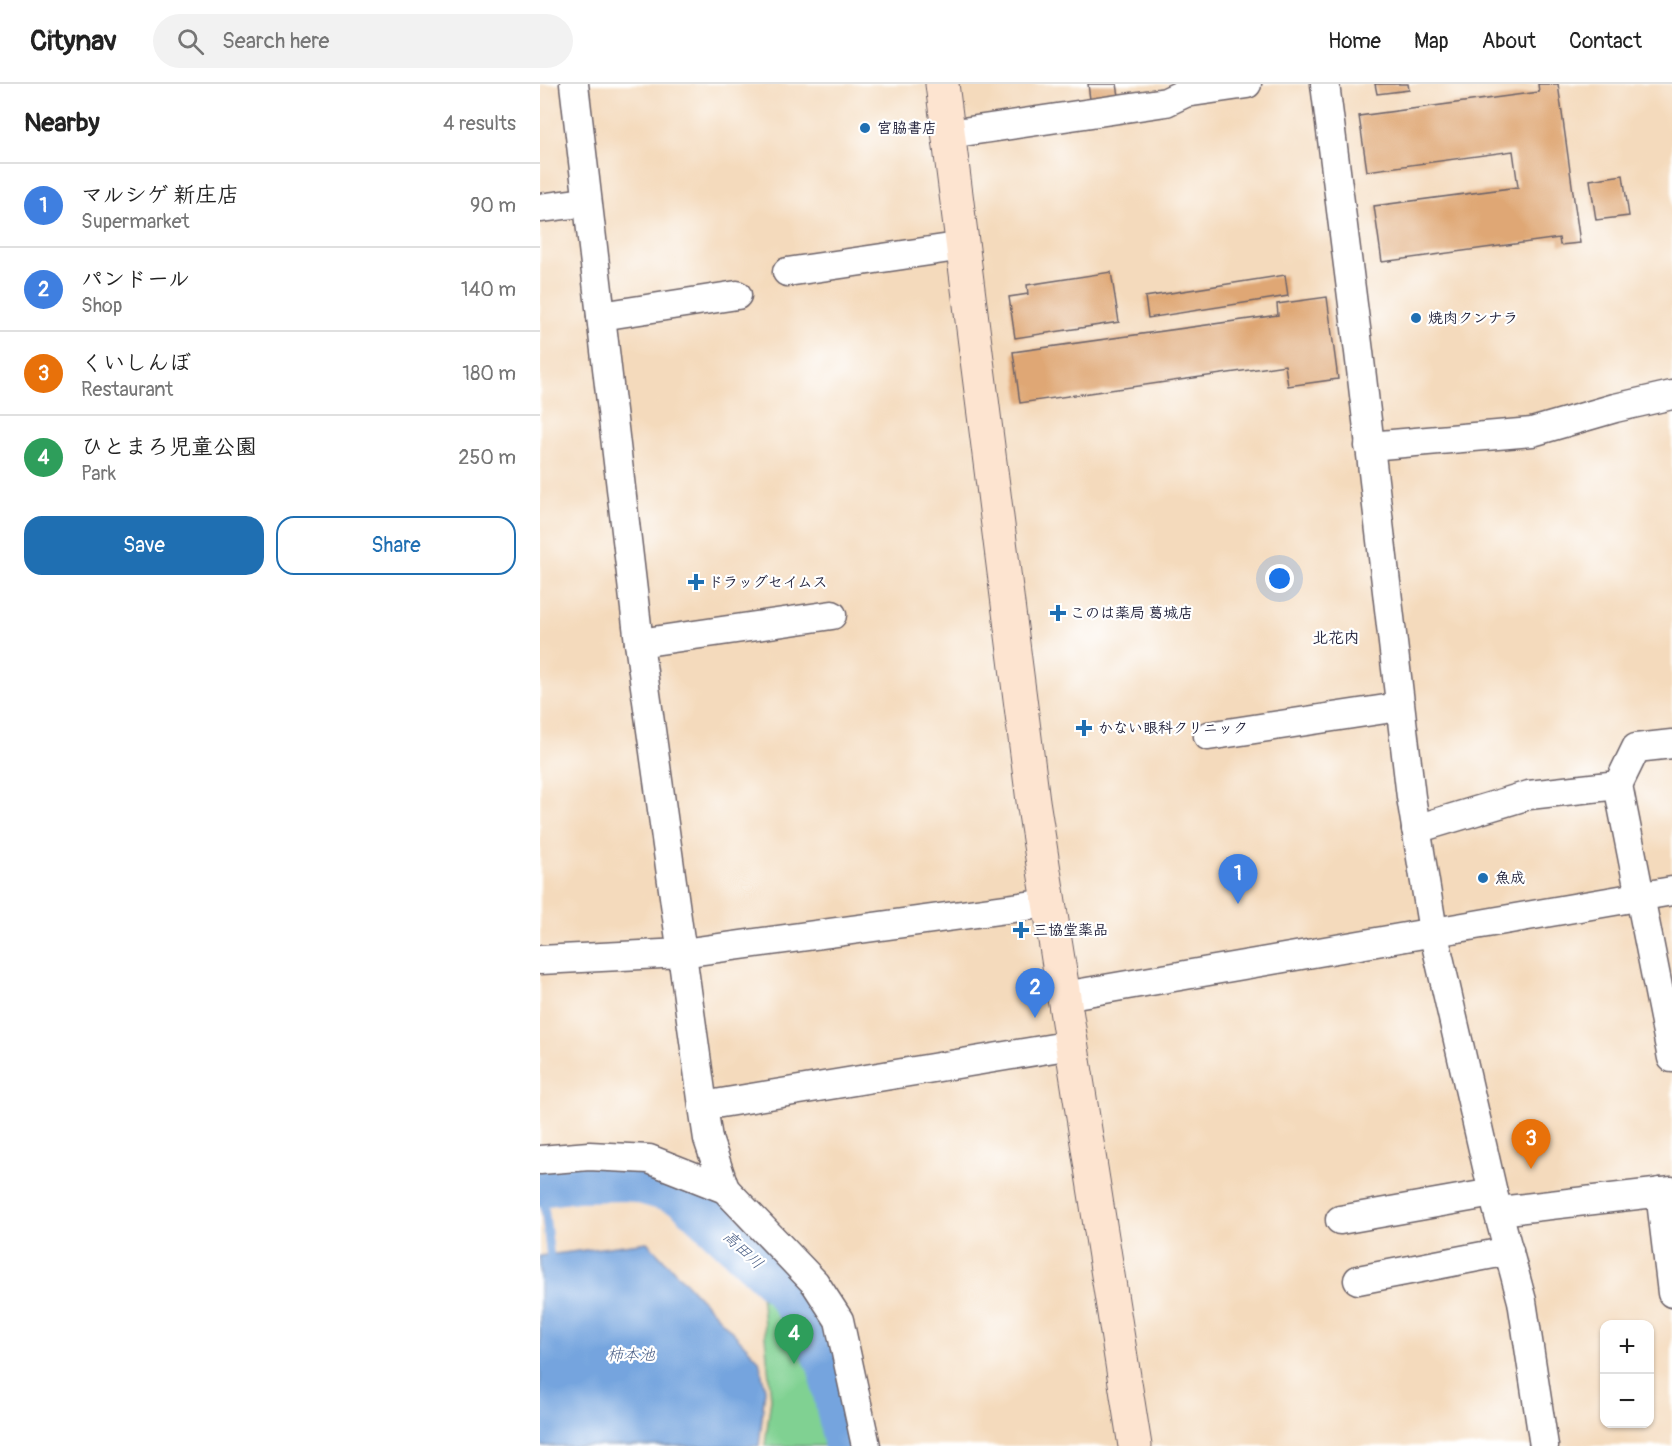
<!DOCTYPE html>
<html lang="en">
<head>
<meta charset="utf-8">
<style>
	:root { --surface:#fff; --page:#f2f2f2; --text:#222; --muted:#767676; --line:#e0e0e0; --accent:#1f6fb2 }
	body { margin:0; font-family:Pangolin,"Klee One",sans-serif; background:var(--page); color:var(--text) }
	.controls { position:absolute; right:18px; bottom:18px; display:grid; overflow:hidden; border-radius:12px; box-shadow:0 2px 4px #0004 }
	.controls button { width:54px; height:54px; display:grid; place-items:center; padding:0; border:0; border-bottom:2px solid var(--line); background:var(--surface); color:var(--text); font:30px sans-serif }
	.you { position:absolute; left:740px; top:495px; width:21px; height:21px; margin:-15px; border:4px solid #fff; border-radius:50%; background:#1a73e8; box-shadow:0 0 0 9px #1a73e833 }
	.badge { display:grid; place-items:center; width:39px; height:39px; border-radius:50%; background:var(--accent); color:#fff; font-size:20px; font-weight:700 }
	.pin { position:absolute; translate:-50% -50px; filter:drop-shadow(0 2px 3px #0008) }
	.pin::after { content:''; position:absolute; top:32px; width:21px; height:18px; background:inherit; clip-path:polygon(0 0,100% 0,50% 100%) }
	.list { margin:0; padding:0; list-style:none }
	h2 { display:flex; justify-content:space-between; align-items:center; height:78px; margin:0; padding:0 24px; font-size:26px }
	h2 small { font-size:20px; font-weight:400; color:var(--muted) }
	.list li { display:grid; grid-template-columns:39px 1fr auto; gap:18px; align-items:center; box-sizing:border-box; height:84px; padding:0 24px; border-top:2px solid var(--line) }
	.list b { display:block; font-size:22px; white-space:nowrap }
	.list p { margin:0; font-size:20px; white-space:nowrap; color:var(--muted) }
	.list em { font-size:20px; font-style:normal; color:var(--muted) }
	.actions { display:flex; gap:12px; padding:18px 24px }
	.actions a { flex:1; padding:14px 0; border:2px solid var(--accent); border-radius:18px; text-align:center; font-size:21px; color:var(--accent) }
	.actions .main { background:var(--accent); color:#fff }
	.icon { flex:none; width:33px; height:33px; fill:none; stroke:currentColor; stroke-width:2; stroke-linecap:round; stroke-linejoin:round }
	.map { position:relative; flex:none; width:1132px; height:1362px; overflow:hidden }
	header { display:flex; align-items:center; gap:36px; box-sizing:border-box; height:84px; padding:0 30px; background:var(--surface); border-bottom:2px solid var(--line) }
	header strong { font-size:28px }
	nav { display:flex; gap:33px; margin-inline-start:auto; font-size:21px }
	.search { width:420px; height:54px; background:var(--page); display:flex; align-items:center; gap:15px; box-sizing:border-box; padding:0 21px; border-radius:33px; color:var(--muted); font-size:22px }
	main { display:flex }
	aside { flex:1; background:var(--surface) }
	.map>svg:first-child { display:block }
	.green { fill:#80d192; stroke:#517a66; stroke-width:1.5 }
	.water { fill:#74a4de; stroke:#4b638c; stroke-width:1.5 }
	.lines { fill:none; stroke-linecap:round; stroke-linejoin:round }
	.stream { stroke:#74a4de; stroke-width:8 }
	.river { stroke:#74a4de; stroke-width:44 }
	.building { fill:#dfa774 }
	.street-casing { stroke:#6c6268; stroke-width:31 }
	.secondary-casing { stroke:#6c6268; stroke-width:35 }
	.street { stroke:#fff; stroke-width:28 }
	.secondary { stroke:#fde4d0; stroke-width:33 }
	.poi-dot { fill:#1f6fb2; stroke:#fff; stroke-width:2 }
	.labels { text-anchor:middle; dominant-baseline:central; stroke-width:4.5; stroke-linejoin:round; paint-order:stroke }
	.poi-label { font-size:15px; font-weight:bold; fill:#22223b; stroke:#fff; text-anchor:start }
	.neighbourhood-label { font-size:16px; font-weight:bold; fill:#22223b; stroke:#fff }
	.water-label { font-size:16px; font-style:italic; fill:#475c84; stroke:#fff }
</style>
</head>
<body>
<header>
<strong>Citynav</strong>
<div class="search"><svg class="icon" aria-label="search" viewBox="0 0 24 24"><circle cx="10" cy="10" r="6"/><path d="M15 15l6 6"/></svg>Search here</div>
<nav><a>Home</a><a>Map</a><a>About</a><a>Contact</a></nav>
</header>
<main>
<aside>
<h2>Nearby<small>4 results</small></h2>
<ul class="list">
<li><span class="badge" style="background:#3f7fe0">1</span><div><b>マルシゲ 新庄店</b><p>Supermarket</p></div><em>90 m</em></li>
<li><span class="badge" style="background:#3f7fe0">2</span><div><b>パンドール</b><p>Shop</p></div><em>140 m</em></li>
<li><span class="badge" style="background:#e8710a">3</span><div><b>くいしんぼ</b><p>Restaurant</p></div><em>180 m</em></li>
<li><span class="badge" style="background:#2e9e5b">4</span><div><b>ひとまろ児童公園</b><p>Park</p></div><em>250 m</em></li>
</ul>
<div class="actions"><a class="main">Save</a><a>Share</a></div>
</aside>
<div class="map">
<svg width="1132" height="1362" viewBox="0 0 1132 1362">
	<rect width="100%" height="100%" fill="#fff"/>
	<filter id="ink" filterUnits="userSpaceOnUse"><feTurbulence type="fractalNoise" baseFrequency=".0167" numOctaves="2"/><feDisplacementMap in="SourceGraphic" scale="12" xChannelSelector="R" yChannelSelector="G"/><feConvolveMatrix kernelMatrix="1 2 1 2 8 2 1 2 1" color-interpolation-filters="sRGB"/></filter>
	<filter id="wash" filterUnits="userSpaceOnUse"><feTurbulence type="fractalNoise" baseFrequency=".008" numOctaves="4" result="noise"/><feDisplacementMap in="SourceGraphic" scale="24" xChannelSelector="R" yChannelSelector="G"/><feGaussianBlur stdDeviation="1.35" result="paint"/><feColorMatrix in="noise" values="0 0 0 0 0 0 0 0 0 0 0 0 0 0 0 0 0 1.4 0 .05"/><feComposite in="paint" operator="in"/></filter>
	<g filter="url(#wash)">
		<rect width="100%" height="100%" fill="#f4dabc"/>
		<path class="green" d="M220,1199c7,4 15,7 20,12 37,30 49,107 59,151h-74l6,-48z"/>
		<path class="water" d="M107,1158l112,118 6,29 -6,57h-219v-190z"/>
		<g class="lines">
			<path class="stream" d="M2,1100l8,71"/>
			<path class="river" d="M0,1101l38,-5 52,-1 53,15 101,94 29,41 16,36 17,81"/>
		</g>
		<g id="blocks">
			<g class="building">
				<path d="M548,0h29l2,12 -28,11z"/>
				<path d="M835,0h33l1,6 -32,4z"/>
				<path d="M998,0h20l22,159 -20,2 -1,-7 -177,24 -8,-56 144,-19 -5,-36 -146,20 -8,-55 180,-24z"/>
				<path d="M1083,91l6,41 -33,4 -6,-40z"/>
				<path d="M571,188l8,50 -104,16 -6,-41 19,-3 -1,-9z"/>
				<path d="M745,191l3,21 -140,22 -3,-21z"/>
				<path d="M787,213l11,82 -50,7 -3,-21 -265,38 -7,-51 265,-37 -1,-11z"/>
			</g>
		</g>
	</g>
	<g filter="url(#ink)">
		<use href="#blocks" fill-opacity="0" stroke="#6c6268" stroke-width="1.5"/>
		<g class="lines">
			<g class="street-casing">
				<g id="street">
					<path d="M34,0l65,559 64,463 5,33 17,50"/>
					<path d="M785,0l34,268 52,445 22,134 60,262 29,108 22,145"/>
					<path d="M409,50l217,-32 19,-9 62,-9"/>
					<path d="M0,124l47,-6"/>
					<path d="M247,188l177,-26"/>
					<path d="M61,232l136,-21"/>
					<path d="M829,362l163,-14 83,-24 57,-13"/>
					<path d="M99,559l193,-28"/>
					<path d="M668,652l191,-29"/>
					<path d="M1078,701l54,273"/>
					<path d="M876,745l113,-34 89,-10 18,-37 36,-4"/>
					<path d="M0,876l142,-7 367,-50"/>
					<path d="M524,912l608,-105"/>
					<path d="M163,1022l369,-61"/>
					<path d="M0,1076l49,-4 60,3 76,30 90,94 24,37 27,126"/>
					<path d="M1120,1108l12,101"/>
					<path d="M959,1127l173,-20"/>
					<path d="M800,1136l153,-27"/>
					<path d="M818,1196l151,-29"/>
				</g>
			</g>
			<g class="secondary-casing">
				<path id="secondary" d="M402,0l91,717 102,645"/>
			</g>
			<use href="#street" class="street"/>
			<use href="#secondary" class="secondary"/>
		</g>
	</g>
	<g class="poi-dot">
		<circle cx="325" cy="44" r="6"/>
		<circle cx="876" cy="234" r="6"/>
		<path d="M153 489h6v6h6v6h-6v6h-6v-6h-6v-6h6z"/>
		<path d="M515 520h6v6h6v6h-6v6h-6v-6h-6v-6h6z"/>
		<path d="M541 635h6v6h6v6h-6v6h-6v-6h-6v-6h6z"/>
		<circle cx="943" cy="794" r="6"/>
		<path d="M478 837h6v6h6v6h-6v6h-6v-6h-6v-6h6z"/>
	</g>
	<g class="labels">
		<g class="poi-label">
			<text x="337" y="44">宮脇書店</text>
			<text x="888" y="234">焼肉クンナラ</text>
			<text x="168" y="498">ドラッグセイムス</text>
			<text x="530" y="529">このは薬局 葛城店</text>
			<text x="558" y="644">かない眼科クリニック</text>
			<text x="955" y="794">魚成</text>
			<text x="493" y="846">三協堂薬品</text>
		</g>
		<g class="neighbourhood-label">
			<text x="796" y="554">北花内</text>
		</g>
		<g class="water-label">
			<text transform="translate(203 1166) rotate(43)">高田川</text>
			<text x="91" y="1271">柿本池</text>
		</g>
	</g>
</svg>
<div class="controls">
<button>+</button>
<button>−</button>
</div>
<div class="you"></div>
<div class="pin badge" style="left:698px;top:820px;background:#3f7fe0">1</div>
<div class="pin badge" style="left:495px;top:934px;background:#3f7fe0">2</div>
<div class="pin badge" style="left:991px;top:1085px;background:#e8710a">3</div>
<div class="pin badge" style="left:254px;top:1280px;background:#2e9e5b">4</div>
</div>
</main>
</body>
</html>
